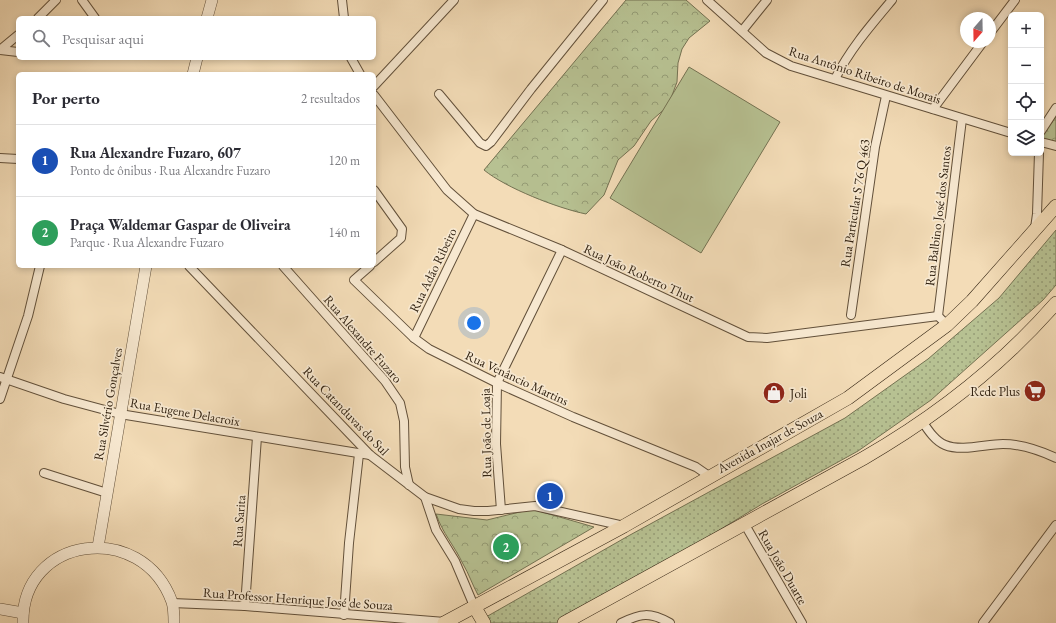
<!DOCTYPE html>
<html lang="pt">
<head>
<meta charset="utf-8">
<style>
	:root { --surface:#fff; --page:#f7f7f7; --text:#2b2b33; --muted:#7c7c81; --line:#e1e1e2; --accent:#ea580c }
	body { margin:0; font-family:"EB Garamond",serif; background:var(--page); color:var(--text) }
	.controls { position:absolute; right:12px; top:12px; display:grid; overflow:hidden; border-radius:6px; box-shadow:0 2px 6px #0003 }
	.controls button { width:36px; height:36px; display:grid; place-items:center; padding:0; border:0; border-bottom:1px solid var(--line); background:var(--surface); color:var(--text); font:20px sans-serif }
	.compass { position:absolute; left:960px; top:12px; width:36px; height:36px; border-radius:50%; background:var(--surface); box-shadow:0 2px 6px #0003; rotate:200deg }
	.you { position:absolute; left:474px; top:323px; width:14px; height:14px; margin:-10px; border:3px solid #fff; border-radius:50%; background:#1a73e8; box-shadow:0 0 0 6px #1a73e833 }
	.badge { display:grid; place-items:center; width:26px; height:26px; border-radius:50%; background:var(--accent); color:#fff; font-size:13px; font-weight:700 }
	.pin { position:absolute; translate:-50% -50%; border:2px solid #fff; box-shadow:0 1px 4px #0006 }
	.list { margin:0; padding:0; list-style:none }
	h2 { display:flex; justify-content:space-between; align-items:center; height:52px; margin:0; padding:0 16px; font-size:17px }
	h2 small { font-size:13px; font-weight:400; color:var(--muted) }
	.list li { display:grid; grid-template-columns:26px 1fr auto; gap:12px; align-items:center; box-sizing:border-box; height:72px; padding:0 16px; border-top:1px solid var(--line) }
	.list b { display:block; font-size:15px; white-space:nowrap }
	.list p { margin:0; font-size:13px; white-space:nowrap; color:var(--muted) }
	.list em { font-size:13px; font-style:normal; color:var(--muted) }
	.icon { flex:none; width:22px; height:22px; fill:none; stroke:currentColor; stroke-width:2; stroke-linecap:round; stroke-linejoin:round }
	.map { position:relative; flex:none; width:1056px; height:623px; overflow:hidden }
	.search { position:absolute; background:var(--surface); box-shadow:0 2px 6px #0003; left:16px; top:16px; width:360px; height:44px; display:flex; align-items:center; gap:10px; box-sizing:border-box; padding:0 14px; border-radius:6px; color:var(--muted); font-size:15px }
	.panel { position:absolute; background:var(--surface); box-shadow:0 2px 6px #0003; left:16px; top:72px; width:360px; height:196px; border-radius:6px }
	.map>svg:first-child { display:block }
	.grass { fill:url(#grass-dots); stroke:#747252 }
	.forest { fill:url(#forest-crowns); stroke:#747252 }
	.garden { fill:#b7c192; stroke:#747252 }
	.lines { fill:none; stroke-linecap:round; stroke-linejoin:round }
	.minor-casing { stroke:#62503a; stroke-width:10 }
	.tertiary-casing { stroke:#62503a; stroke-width:12 }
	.primary-casing { stroke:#312211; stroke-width:14 }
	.minor { stroke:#f7e8d0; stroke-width:8 }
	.tertiary { stroke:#f7e8d0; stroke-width:11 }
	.primary { stroke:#f3dcb7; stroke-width:13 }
	.labels { text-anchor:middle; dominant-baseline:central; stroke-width:3.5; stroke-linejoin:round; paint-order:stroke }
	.street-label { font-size:13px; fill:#312211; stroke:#f7e8d0 }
	.poi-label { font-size:13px; fill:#312211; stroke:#f7e8d0; text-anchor:end }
</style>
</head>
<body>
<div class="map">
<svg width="1056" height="623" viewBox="0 0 1056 623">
	<defs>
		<pattern id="grass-dots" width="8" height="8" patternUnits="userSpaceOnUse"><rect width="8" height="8" fill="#b7c192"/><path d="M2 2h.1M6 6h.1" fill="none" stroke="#959c76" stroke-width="1.8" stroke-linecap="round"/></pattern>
		<pattern id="forest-crowns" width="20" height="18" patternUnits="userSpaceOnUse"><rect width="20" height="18" fill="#b7c192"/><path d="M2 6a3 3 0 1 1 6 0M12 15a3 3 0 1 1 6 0" fill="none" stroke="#959c76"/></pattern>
	</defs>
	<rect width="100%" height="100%" fill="#f3dcb7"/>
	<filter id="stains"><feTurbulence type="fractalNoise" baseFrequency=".005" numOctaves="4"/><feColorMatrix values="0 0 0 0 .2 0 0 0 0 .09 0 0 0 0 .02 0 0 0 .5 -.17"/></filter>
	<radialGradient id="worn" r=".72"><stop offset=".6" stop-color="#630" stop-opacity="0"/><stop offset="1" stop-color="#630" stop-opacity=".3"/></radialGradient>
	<path class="grass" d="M1056,230v55l-13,15 -112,100 -73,51 -96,53 -131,80 -71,39h-69l-5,-6 144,-82 215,-117 83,-59 71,-61z"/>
	<g class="forest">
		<path d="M626,0h60l24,21 -21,17 -7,11 -4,14 -1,19 -9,24 -17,15 -17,25 -16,14 -14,35 -18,19c-29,-6 -80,-26 -102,-44z"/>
		<path d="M1056,110v36l-15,-5v-9z"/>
		<path d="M532,509l62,18 -116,68c-6,-11 -9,-21 -15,-31 -9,-19 -20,-30 -27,-50l51,6z"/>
	</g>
	<path class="garden" d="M689,67l91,55 -79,131 -91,-55z"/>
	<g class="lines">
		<g class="minor-casing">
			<g id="minor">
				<path d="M82,0l13,18"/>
				<path d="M342,0l2,18"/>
				<path d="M707,0l59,53 25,13 220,67"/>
				<path d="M38,18l18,-18"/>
				<path d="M742,31l25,-31"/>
				<path d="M990,33l25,-33"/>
				<path d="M0,50l18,-15"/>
				<path d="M0,50l18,2"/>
				<path d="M351,58l9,16"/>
				<path d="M835,79c15,-30 36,-54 57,-79"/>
				<path d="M374,86l80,-86"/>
				<path d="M439,94l41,49 6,3 5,-4 40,-53 72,-89"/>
				<path d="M374,95l73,95 27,24 88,36 186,87 19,1 171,-22 9,9"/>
				<path d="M933,109l50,-67"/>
				<path d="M1041,131l15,-23"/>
				<path d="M1041,142l15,4"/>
				<path d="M0,158l18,1"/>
				<path d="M374,190l28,39 -1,9 -27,24"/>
				<path d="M1035,228l2,-14 2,-61"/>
				<path d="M189,266l181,189 55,42 34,12 15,2h14l47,-5 89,20"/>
				<path d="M283,266l102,115 15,22 4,18 1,46 4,18"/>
				<path d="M370,266l-16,14 60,58 15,11 68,34 76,34 123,50 13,9"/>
				<path d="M851,315l24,-168 11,-51"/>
				<path d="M938,316l24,-197"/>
				<path d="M414,338l60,-124"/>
				<path d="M0,377l64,22 56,15 250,41"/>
				<path d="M0,399l28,-83 12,-50"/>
				<path d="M922,421c6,9 13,20 23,24 17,7 41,-1 58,-1 19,0 36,6 53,14"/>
				<path d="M44,473l63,20"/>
				<path d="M425,497l11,33 19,31 19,45"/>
				<path d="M501,510l-5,-66 1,-61 65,-133"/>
				<path d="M744,523l58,100"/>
				<path d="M172,603l73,3 200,16"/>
				<path d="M245,606l12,-169"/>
				<path d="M344,615l5,-72 10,-89"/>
				<path d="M621,623c20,-10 29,-11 49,0"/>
				<path d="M983,623l73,-98"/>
			</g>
		</g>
		<g class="tertiary-casing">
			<g id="tertiary">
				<path d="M207,18l5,-18"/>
				<path d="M193,74l4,-16"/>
				<path d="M98,547l48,-281"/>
				<path d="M0,609l23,4"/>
				<path d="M23,623c-2,-87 119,-104 149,-21 2,6 2,14 2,21"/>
			</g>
		</g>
		<g class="primary-casing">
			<g id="primary">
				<path d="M474,606l10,17"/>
				<path d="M444,623l180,-97 224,-128 99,-73 25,-24 84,-95"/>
				<path d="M564,623l300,-165c71,-41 138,-93 192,-155"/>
			</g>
		</g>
		<use href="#minor" class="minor"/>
		<use href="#tertiary" class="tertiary"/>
		<use href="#primary" class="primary"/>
	</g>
	<defs>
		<g id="supermarket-disc" transform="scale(1.15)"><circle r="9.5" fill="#8f2418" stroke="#f7e8d0"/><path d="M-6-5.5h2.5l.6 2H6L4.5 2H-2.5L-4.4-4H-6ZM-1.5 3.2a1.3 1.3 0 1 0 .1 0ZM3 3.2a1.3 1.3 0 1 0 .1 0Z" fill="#fff"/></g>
		<g id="shop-disc" transform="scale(1.15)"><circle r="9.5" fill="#8f2418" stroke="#f7e8d0"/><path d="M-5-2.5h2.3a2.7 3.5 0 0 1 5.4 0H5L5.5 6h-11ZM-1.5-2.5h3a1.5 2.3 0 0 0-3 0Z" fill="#fff"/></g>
	</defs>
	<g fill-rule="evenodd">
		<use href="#supermarket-disc" x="1035" y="391"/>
		<use href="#shop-disc" x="774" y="393"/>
	</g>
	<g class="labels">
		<g class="street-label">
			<text transform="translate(865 75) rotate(18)">Rua Antônio Ribeiro de Morais</text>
			<text transform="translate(855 203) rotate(-81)">Rua Particular S 76 Q 463</text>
			<text transform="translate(938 216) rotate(-83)">Rua Balbino José dos Santos</text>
			<text transform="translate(433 270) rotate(-64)">Rua Adão Ribeiro</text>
			<text transform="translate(639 273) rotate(25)">Rua João Roberto Thut</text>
			<text transform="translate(363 339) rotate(49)">Rua Alexandre Fuzaro</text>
			<text transform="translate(517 378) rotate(25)">Rua Venâncio Martins</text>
			<text transform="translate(108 404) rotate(-80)">Rua Silvério Gonçalves</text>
			<text transform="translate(346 411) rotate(46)">Rua Catanduvas do Sul</text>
			<text transform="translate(185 412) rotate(10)">Rua Eugene Delacroix</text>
			<text transform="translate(486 433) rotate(-91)">Rua João de Loaja</text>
			<text transform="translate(770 441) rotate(-29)">Avenida Inajar de Souza</text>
			<text transform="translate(239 521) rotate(-86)">Rua Sarita</text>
			<text transform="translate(783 567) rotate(60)">Rua João Duarte</text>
			<text transform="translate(298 599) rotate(4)">Rua Professor Henrique José de Souza</text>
		</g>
		<g class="poi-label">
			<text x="1020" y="391">Rede Plus</text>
			<text x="790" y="393" text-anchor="start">Joli</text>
		</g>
	</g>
	<rect width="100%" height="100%" filter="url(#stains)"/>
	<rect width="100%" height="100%" fill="url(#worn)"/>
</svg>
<div class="controls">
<button>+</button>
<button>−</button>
<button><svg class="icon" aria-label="locate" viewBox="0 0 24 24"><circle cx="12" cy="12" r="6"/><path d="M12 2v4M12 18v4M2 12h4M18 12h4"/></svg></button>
<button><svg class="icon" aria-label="layers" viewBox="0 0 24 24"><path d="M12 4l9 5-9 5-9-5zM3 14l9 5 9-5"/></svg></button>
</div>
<svg class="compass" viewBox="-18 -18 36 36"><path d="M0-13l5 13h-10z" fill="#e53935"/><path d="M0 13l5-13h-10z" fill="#7c7c81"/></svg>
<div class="you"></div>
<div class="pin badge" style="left:550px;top:496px;background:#1a4fb4">1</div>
<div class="pin badge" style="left:506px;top:547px;background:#2e9e5b">2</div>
<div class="search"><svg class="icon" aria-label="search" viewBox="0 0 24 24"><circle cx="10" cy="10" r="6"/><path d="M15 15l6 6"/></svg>Pesquisar aqui</div>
<section class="panel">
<h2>Por perto<small>2 resultados</small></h2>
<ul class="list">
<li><span class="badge" style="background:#1a4fb4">1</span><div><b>Rua Alexandre Fuzaro, 607</b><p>Ponto de ônibus · Rua Alexandre Fuzaro</p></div><em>120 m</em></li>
<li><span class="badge" style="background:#2e9e5b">2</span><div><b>Praça Waldemar Gaspar de Oliveira</b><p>Parque · Rua Alexandre Fuzaro</p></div><em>140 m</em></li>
</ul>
</section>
</div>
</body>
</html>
